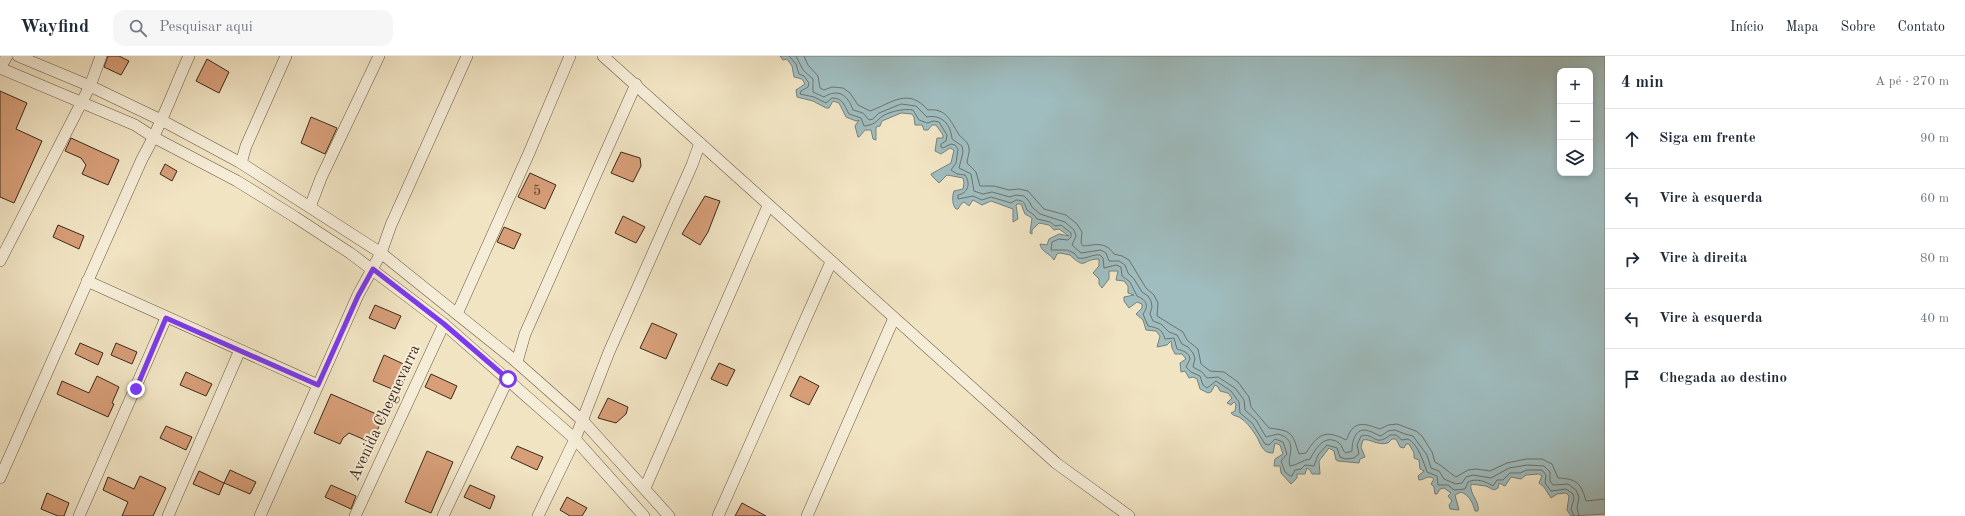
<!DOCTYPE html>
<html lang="pt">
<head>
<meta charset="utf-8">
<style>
	:root { --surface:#fff; --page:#f6f6f7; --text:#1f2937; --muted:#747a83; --line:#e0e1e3 }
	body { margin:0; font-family:"Old Standard TT",serif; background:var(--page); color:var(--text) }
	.controls { position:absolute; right:12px; top:12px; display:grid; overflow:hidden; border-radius:8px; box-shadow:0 2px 6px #0003 }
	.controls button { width:36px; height:36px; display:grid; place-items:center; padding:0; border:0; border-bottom:1px solid var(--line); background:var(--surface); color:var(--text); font:20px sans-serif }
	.stop { position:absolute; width:12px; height:12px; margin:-9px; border:3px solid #7c3aed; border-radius:50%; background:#fff }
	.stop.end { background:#7c3aed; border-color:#fff; box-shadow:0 1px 4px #0008 }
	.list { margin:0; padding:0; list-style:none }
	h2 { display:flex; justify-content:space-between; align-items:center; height:52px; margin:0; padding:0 16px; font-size:17px }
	h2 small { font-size:13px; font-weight:400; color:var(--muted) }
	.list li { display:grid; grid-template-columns:26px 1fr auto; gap:12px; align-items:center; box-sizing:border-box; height:60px; padding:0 16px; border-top:1px solid var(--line) }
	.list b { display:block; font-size:15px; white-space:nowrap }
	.list em { font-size:13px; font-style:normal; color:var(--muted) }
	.icon { flex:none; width:22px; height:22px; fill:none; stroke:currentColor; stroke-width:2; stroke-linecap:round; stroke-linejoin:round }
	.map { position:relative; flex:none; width:1605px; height:460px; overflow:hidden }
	header { display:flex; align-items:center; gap:24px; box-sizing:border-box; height:56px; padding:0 20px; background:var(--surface); border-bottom:1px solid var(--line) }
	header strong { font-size:19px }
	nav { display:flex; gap:22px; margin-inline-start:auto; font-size:14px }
	.search { width:280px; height:36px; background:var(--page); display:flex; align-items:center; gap:10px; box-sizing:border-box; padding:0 14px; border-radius:12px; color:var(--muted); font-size:15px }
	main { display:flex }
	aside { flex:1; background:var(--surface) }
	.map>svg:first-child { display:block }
	.water { fill:#9fbcbe; stroke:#77817d; fill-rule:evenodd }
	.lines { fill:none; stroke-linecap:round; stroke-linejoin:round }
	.shore { stroke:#6e726c; stroke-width:1 }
	.building { fill:#d79e78; stroke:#3c291b }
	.street-casing { stroke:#695845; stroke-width:12 }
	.street { stroke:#f6edd8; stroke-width:11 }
	.route { stroke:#7c3aed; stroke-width:5 }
	.labels { text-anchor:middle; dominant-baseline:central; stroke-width:4; stroke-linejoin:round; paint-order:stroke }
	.number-label { font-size:14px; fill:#634632 }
	.street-label { font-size:16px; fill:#3c291b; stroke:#f6edd8 }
</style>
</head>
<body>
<header>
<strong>Wayfind</strong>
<div class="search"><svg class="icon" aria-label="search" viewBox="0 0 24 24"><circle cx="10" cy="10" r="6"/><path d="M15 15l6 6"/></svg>Pesquisar aqui</div>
<nav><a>Início</a><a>Mapa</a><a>Sobre</a><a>Contato</a></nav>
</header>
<main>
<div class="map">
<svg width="1605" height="460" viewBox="0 0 1605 460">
	<rect width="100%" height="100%" fill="#f1e4c3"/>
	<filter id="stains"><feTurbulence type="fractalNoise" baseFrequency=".005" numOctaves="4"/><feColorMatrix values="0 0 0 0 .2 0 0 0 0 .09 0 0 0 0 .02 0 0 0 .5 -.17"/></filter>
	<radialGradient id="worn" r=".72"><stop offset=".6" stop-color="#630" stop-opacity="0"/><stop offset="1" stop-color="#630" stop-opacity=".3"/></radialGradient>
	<path class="water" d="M780,0h825v458l-34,2 -4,-6 2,-14 -3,-3 -9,1 -6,4 -7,-11 -5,-4 3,-7 -3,-2 -13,1 -5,4 -10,-2 -6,9 -6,-3 -1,5 -4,2 -8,-4 -15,-2c-2,10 9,17 7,27h-3c-2,-8 -6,-16 -14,-19l-6,3 4,15 -9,-1 -1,-4 3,-4 -4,-5 3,-3 -7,-5 -4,1 -3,5h-2l-1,-7 -3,-3 3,-5c-6,-5 -9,1 -15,1l-1,-4 6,-5 -4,-2 -1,-9 -5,-2v-5l-5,-9h-3l-2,4 -4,-1 -4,-8h-4l-4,4c-11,3 -18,-5 -25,-3l-2,7 4,10 -5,2 -1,4 -21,-2 -2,-1 -2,-9 -5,-3 -10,13 1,13h-8l-2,-4 -3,-2 -2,6h-8v4l-6,6 -10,-11 -1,-7h-6l1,-7 8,-5 -3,-9 -5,-2 -2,10c-12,1 -13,-13 -18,-19 -4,-6 -9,-13 -16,-17 -3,-1 -5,-1 -8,-4l4,-2 1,-7 -2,-2 -3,3 -4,-2 5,-5 -4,-5 -8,-2 -2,-4 -3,-2 -4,7 -3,1 -8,-4 -3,-10 -4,-2 -4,1 -4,-7 -4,1 -1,-9 6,-4 -4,-5h-7l-3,-6 -1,-7 -4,4 -10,2 3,-11 -4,-5 -10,-1 -3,-10 -7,-6 6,-6v-4l-5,-2 -8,6 -5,-7v-4l10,-2 -6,-2v-7l-4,-5 -8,-1 2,-9h-9v8l-7,9 -3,-4v-5l-6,-6 6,-7v-7c-18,0 -12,12 -29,-4l-10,-2 -3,1 -3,6c-4,-7 -13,-8 -14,-16l7,1 2,-6 10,-5 10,2 -10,-7 -5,1 -5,-5 -10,-2 -7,7v4l-2,-1 2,-15 -7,-4 -4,-10h-4l-1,1 2,14 -5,3v-13l-22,-8 -9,4 -9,-5 -4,6 -5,-4 -3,2 -3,5h-2c-4,-4 -4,-13 -2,-18l9,-2 1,-6 -1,-5 -16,-3 -8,8 -7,-7 -1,-2 20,-11 3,-13 -4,-2 -9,6 -6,-3 2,-13h6v-3l-7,-10h-4l-4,5h-4l-2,-5h-7l-1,-8 -2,-3 -11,-1 -19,8 -2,5 -4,1v13l-3,-1 -2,-9h-6l-6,7h-1l-3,-11 4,-6 -3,1 -10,-4 -7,-14 -6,-2 -4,7h-3l-13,-7 -16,-4 -1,-7 9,-6 -3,-5 -8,-2 -2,-11 -5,-7 -4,1zM1560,15h30v102h-30z"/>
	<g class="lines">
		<g class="shore">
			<path d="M789,0l7,8 3,10 5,2 5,7 -1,4 -7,4 -1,3 14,3 12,6 6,-5c11,0 12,7 17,16l12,4 3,8c8,-1 10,-2 16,-8 6,-6 25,-10 33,-8l6,10 8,3 7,-2 5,1 8,13 -1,6 -5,3v3l2,1 8,-4 4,1 3,4 -2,14 -5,7 6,4 8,1c6,9 3,18 -7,20v4l15,-3 9,4 9,-3 20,6 5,-3c8,0 9,4 11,10l7,5 3,4 13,3 5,4 6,-1 10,8v4l-3,3 -9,-1 -7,3 -1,8h16l7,3 4,5c7,2 14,-4 22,-3l3,3 1,10 12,-3 5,2 1,9 8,6 7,14c10,4 12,10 6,18l5,12c10,2 14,3 17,13l9,-1 3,11c6,2 12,3 13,10l-4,8 5,5 9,4 3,9 4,3 9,-7 15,10 8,11 1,11 12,10 13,21 4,1 6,-6 8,3 4,12 -6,7 4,11 5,4h2l3,-6 6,-1 4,-4 9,1 4,-11 9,-10 10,3 3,9 5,2 9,-1 5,-4 -2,-9 4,-9c14,-4 13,12 29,-1h6l6,5 6,-1c10,5 16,24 19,33l10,4 1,9h10l6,5 11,-1 3,-7c8,-4 17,-1 25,4l4,-6h6l7,-7h10l7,-3h15l4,5 -1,8 6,8 15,-2 7,5 1,5 -3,10 3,7"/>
			<path d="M796,0l7,14 10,9v13l11,5c14,-9 24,-2 29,13l10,3 6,7 4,-1 6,-6 22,-9 15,2 11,11c14,-3 24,7 25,22l10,7 1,6 -4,16 12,6 3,17 9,3 9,-2 18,5 6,-2 8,1 5,5 3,6 8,7 25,8 9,8 2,6 -4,9 9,8 20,-3 5,3 3,8h10l6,4 3,8 6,6 8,13 6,4 3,5 1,6 -2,7 3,7 8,3 8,8 8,3 5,9 6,3 5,6 2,5 -2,9 9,5 5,6 11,-1 17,11 9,12 1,10 11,10 10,17 12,-3c22,6 8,24 12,32 8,-1 12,-6 20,-7 6,-11 15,-26 29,-16 4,3 3,8 7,10l6,-2c0,-9 3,-25 17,-20 4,1 8,4 12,5l7,-5 7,-1 10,4 8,2 14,19 4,13 8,3 5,8 12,5 6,-1 4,-6 7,-2 18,3 18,-10 18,-3 17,1 6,6v9l3,4 15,-1 8,6 3,7 -2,11 2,8"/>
			<path d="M804,0l4,9 10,11 2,12 4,2 8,-3 11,1 7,5 8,12 12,6c22,-8 38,-24 58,-1 18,-2 22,10 30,23 3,6 10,7 11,15 1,5 -2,10 -2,15l9,9 4,14h14l15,4 10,-1 9,2 16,18 22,6 11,9 5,8 -1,11 2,3c13,-1 22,-5 31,8l8,2 7,4 17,28 8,7 4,8 -1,13 26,16 4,8 11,9 3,15 9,7 14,1 14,10 11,15 2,10 18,21c24,3 23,5 30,26l7,-1c12,-19 19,-24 40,-13 2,-2 2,-5 4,-8 8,-13 20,-6 30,-3l8,-4 9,-1 19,7 6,5 10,16 3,10c8,4 13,10 21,15l12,-7 8,-1 14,2 17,-8 19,-4h16l10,5 6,14c19,1 23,5 28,23l19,-2"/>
		</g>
	</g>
	<g class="building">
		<path d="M108,0h11l10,5 -8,14 -17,-8z"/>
		<path d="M207,3l22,13 -10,21 -23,-12z"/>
		<path d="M0,35l27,12 -11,26 26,12 -28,62 -14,-6z"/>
		<path d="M311,61l26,11 -12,26 -24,-11z"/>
		<path d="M71,82l48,22 -11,25 -26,-11 4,-9 -5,-7 -16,-7z"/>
		<path d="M621,96l19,6 1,8 -8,16 -22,-9z"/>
		<path d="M165,108l12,7 -5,10 -12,-7z"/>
		<path d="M530,117l26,12 -11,24 -27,-12z"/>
		<path d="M705,140l15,5 -12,31 -8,13 -18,-11z"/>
		<path d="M623,160l22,11 -9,16 -21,-10z"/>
		<path d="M58,169l26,11 -5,13 -26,-12z"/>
		<path d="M504,171l17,7 -7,15 -17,-7z"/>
		<path d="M375,249l26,11 -6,13 -26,-11z"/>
		<path d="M652,267l25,11 -11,25 -26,-11z"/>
		<path d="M80,287l23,10 -5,12 -23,-11z"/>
		<path d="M116,287l21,9 -5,12 -21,-9z"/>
		<path d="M384,299l26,12 -11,25 -26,-11z"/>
		<path d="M719,307l16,7 -8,16 -16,-7z"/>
		<path d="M186,316l26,12 -6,12 -26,-11z"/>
		<path d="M431,318l26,12 -6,13 -26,-12z"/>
		<path d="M97,320l22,11 -7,16 2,1 -6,13 -51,-23 5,-13 27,12z"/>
		<path d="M800,320l19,10 -10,19 -19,-9z"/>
		<path d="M331,338l52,23 -11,26 -23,-10 -6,5 -3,6 -26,-11z"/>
		<path d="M608,342l20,9 -2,7 -10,9 -18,-5z"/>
		<path d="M166,370l26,11 -6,13 -26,-12z"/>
		<path d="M517,390l26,11 -6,13 -26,-12z"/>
		<path d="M427,395l26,11 -22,51 -26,-11z"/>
		<path d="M230,414l26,12 -6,12 -26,-11z"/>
		<path d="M199,415l25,12 -5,12 -26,-11z"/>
		<path d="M140,420l26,12 -13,28h-31l6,-14 -25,-12 5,-13 26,12z"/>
		<path d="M331,429l25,11 -5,13 -26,-12z"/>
		<path d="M470,429l25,11 -5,13 -26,-12z"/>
		<path d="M47,437l22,10 -5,13h-6l-17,-7z"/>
		<path d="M567,441l20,11 -5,8h-12l-10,-6z"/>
		<path d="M742,447l24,13h-31z"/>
	</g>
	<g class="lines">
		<g class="street-casing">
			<g id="street">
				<path d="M18,0l72,30 73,35 78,42 140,90 132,106 70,62 86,95"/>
				<path d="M603,0l453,407 73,53"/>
				<path d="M0,12l135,57 20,13 82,43 58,36 55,36 94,71 131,115 69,77"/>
				<path d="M0,12l7,-12"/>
				<path d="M241,107l5,-17 40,-90"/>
				<path d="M310,151l11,-29 58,-122"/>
				<path d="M0,205l90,-175 11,-30"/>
				<path d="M87,225l231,104"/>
				<path d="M457,258l72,-161 41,-97"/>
				<path d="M517,306l8,-28 111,-250"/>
				<path d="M0,422l142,-319c19,-33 31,-68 47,-103"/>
				<path d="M645,432l123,-282"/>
				<path d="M79,460l87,-198"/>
				<path d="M168,460l72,-166"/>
				<path d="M260,460l98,-221 23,-42 10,-28 76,-169"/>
				<path d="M355,460l89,-192"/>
				<path d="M443,460l65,-137"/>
				<path d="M538,460l37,-77 34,-87 83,-187 8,-22"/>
				<path d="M718,460l113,-254"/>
				<path d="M807,460l87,-198"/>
			</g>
		</g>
		<use href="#street" class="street"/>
	</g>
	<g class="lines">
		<path class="route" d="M136,333l30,-71 152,67 40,-89 15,-27 71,55 64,55"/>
	</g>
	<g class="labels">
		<g class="number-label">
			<text x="537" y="135">5</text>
		</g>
		<g class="street-label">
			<text transform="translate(385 357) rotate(-65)">Avenida Cheguevarra</text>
		</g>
	</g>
	<rect width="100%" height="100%" filter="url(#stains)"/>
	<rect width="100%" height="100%" fill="url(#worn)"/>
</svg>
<div class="controls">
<button>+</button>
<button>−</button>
<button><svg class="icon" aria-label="layers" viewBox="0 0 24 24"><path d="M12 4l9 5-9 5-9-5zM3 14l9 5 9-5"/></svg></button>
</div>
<div class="stop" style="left:508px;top:323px"></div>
<div class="stop end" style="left:136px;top:333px"></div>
</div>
<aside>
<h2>4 min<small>A pé · 270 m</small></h2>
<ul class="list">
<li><svg class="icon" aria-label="ahead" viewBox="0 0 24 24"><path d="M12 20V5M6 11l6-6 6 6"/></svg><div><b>Siga em frente</b></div><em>90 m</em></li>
<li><svg class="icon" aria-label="left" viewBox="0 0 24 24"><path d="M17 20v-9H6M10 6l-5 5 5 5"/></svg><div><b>Vire à esquerda</b></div><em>60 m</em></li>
<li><svg class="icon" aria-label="right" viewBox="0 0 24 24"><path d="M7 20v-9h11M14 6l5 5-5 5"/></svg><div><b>Vire à direita</b></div><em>80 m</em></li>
<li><svg class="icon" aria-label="left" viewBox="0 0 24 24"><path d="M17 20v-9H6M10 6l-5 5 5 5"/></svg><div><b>Vire à esquerda</b></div><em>40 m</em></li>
<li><svg class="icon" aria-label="arrive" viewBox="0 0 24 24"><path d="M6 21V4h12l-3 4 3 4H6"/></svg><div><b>Chegada ao destino</b></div></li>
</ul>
</aside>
</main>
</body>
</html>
